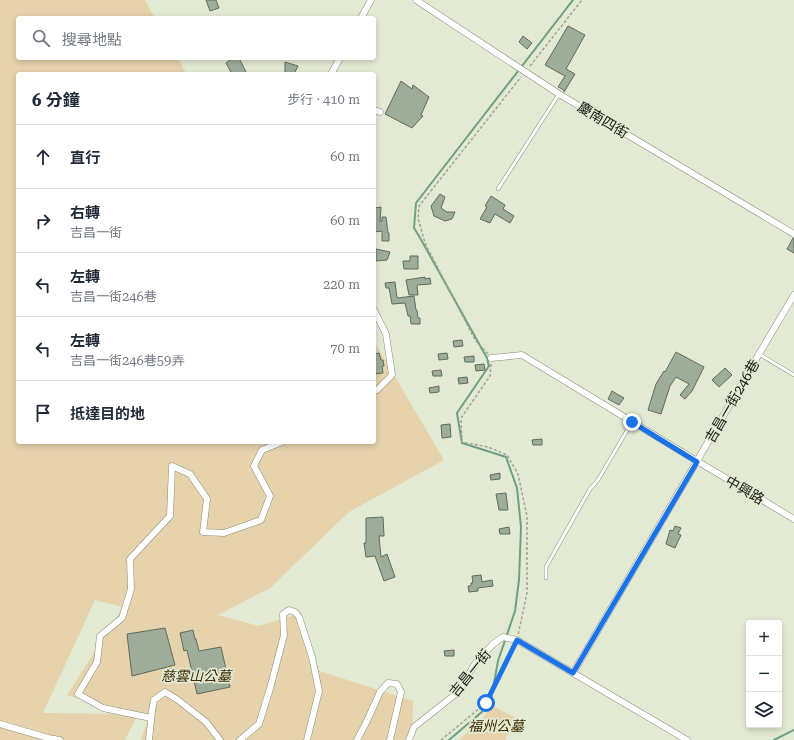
<!DOCTYPE html>
<html lang="zh-TW">
<head>
<meta charset="utf-8">
<style>
	:root { --surface:#fff; --page:#f2f2f3; --text:#1f2937; --muted:#747a83; --line:#e0e1e3 }
	body { margin:0; font-family:"Roboto Serif","Noto Sans TC",serif; background:var(--page); color:var(--text) }
	.controls { position:absolute; right:12px; bottom:12px; display:grid; overflow:hidden; border-radius:4px; box-shadow:0 2px 6px #0003 }
	.controls button { width:36px; height:36px; display:grid; place-items:center; padding:0; border:0; border-bottom:1px solid var(--line); background:var(--surface); color:var(--text); font:20px sans-serif }
	.stop { position:absolute; width:12px; height:12px; margin:-9px; border:3px solid #1a73e8; border-radius:50%; background:#fff }
	.stop.end { background:#1a73e8; border-color:#fff; box-shadow:0 1px 4px #0008 }
	.list { margin:0; padding:0; list-style:none }
	h2 { display:flex; justify-content:space-between; align-items:center; height:52px; margin:0; padding:0 16px; font-size:17px }
	h2 small { font-size:13px; font-weight:400; color:var(--muted) }
	.list li { display:grid; grid-template-columns:26px 1fr auto; gap:12px; align-items:center; box-sizing:border-box; height:64px; padding:0 16px; border-top:1px solid var(--line) }
	.list b { display:block; font-size:15px; white-space:nowrap }
	.list p { margin:0; font-size:13px; white-space:nowrap; color:var(--muted) }
	.list em { font-size:13px; font-style:normal; color:var(--muted) }
	.icon { flex:none; width:22px; height:22px; fill:none; stroke:currentColor; stroke-width:2; stroke-linecap:round; stroke-linejoin:round }
	.map { position:relative; flex:none; width:794px; height:740px; overflow:hidden }
	.search { position:absolute; background:var(--surface); box-shadow:0 2px 6px #0003; left:16px; top:16px; width:360px; height:44px; display:flex; align-items:center; gap:10px; box-sizing:border-box; padding:0 14px; border-radius:4px; color:var(--muted); font-size:15px }
	.panel { position:absolute; background:var(--surface); box-shadow:0 2px 6px #0003; left:16px; top:72px; width:360px; height:372px; border-radius:4px }
	.map>svg:first-child { display:block }
	.green { fill:#e6d2ab; fill-rule:evenodd }
	.lines { fill:none; stroke-linecap:round; stroke-linejoin:round }
	.stream { stroke:#6ea083; stroke-width:2 }
	.building { fill:#9eac9a; stroke:#5f6c5c }
	.lane-casing { stroke:#888e7b; stroke-width:4 }
	.street-casing { stroke:#888e7b; stroke-width:7 }
	.path { stroke:#9fa493; stroke-width:1.5; stroke-dasharray:3 2; stroke-linecap:butt }
	.lane { stroke:#fff; stroke-width:3 }
	.street { stroke:#fff; stroke-width:6 }
	.route { stroke:#1a73e8; stroke-width:5 }
	.labels { text-anchor:middle; dominant-baseline:central; stroke-width:3.5; stroke-linejoin:round; paint-order:stroke }
	.street-label { font-size:14px; fill:#161810; stroke:#e3ead4 }
	.park-label { font-size:14px; font-style:italic; fill:#3c2a02; stroke:#e3ead4 }
</style>
</head>
<body>
<div class="map">
<svg width="794" height="740" viewBox="0 0 794 740">
	<rect width="100%" height="100%" fill="#e3ead4"/>
	<g class="green">
		<path d="M0,0h145l10,18h-137v40h160l7,13 -1,3h-166v368h356v-101l70,119 -95,52 -79,76 -52,27 41,11 42,-13 9,55 103,33 -1,39h-271l7,-21 -11,-3 -12,24h-125zM95,600l28,7 -56,88 64,19 -88,-1z"/>
		<path d="M491,705l23,12 -4,15 -5,8h-46l25,-23z"/>
	</g>
	<g class="lines">
		<g class="stream">
			<path d="M449,740l41,-35 8,-44 17,-50 4,-31 2,-53 -4,-39 -11,-31 -44,-14 -5,-30 32,-47 -2,-8 -68,-122 -5,-8 2,-25 157,-203"/>
			<path d="M774,740l20,-10"/>
		</g>
	</g>
	<g class="building">
		<path d="M206,0h10l3,8 -9,3z"/>
		<path d="M568,26l17,9 -19,34 9,5 -11,18v-2l-6,-3 7,-11 -20,-11z"/>
		<path d="M523,36l9,7 -5,6 -8,-7z"/>
		<path d="M233,58h6l8,16h-15l-6,-11z"/>
		<path d="M285,62l13,4 -4,8h-9z"/>
		<path d="M401,81l11,8 1,-4 16,12 -8,18 2,1 -11,12 -27,-14z"/>
		<path d="M440,194l5,3 -4,11 6,4h8l-3,7 -7,2 -11,-5 -3,-10z"/>
		<path d="M491,196l14,9 -2,4 11,7 -4,7 -15,-9 -5,9 -10,-4 7,-12 -2,-1z"/>
		<path d="M381,207l-1,14h2v-4h4l2,16h1v8h-7v-10l-8,1v-24z"/>
		<path d="M793,238h1v15l-7,-4z"/>
		<path d="M376,249l14,3 -3,8 -11,1z"/>
		<path d="M410,256h8v13h-14l-1,-8h7z"/>
		<path d="M425,277v2l5,-1 1,6 -14,1 1,10h-9l-3,-15z"/>
		<path d="M395,282l2,16 17,-2 2,14h1l1,8h2v6h-9l-1,-8h-2l-3,-13 -13,1 -3,-16h-3l-1,-5z"/>
		<path d="M462,340l1,6 -9,1 -1,-6z"/>
		<path d="M676,352l28,15 -12,24 -7,8 -5,-4 9,-11 -13,-7 -6,9 -9,28 -13,-4 8,-26 8,-13 1,1z"/>
		<path d="M379,353l2,7h2l1,6h-2l1,7 -9,1v-20z"/>
		<path d="M447,353l1,6 -9,1 -1,-6z"/>
		<path d="M474,356v6h-9l-1,-5z"/>
		<path d="M484,364l1,6 -9,1 -1,-6z"/>
		<path d="M725,368l7,7 -13,12 -7,-7z"/>
		<path d="M441,370l1,6h-9l-1,-5z"/>
		<path d="M467,377l1,6 -9,1 -1,-6z"/>
		<path d="M439,386v6l-9,1 -1,-5z"/>
		<path d="M612,391l12,7 -5,7 -11,-6z"/>
		<path d="M450,424l1,13 -9,1 -1,-13z"/>
		<path d="M542,439v6h-9l-1,-5z"/>
		<path d="M500,473v6l-9,1 -1,-5z"/>
		<path d="M506,493l2,17h-9l-3,-16z"/>
		<path d="M383,517l1,19h-5l2,21 6,-3 8,23 -11,4 -9,-25 -9,1 -2,-14h2v-25z"/>
		<path d="M675,526l6,2 -3,6 3,1 -6,13 -9,-4 4,-14 3,1z"/>
		<path d="M509,527l1,7h-10l-1,-5z"/>
		<path d="M481,575l1,7 10,-2 1,6 -15,2v3l-9,1 -1,-6h3v-3h2l-1,-7z"/>
		<path d="M165,628l10,37 -43,11 -5,-42z"/>
		<path d="M193,630l2,9h1l3,12 22,-4 9,40 -33,7 -10,-44 -3,1 -4,-18z"/>
		<path d="M454,650v6h-9l-1,-5z"/>
	</g>
	<g class="lines">
		<g class="lane-casing">
			<g id="lane">
				<path d="M498,189l61,-95"/>
				<path d="M759,354l35,21"/>
				<path d="M546,578v-11l44,-78 8,-9 34,-58"/>
			</g>
		</g>
		<g class="street-casing">
			<g id="street">
				<path d="M416,0l143,94 235,140"/>
				<path d="M361,18l10,-18"/>
				<path d="M331,74l9,-16"/>
				<path d="M374,110l6,2"/>
				<path d="M374,310l12,24 6,41 -15,15 -3,-1"/>
				<path d="M491,358l31,-3 175,106 97,58"/>
				<path d="M573,673l124,-212 62,-107 35,-59"/>
				<path d="M151,718l-48,-10 -25,-14 19,-32 3,-26 22,-18 9,-29 -1,-30 40,-43 2,-50 18,8 17,25 -4,33 21,1 37,-13 9,-24 -16,-30 8,-16 20,-8"/>
				<path d="M0,724l48,14 12,2"/>
				<path d="M149,740l3,-29 2,-11 11,-8 13,8 28,22 14,18"/>
				<path d="M240,740l19,-16 12,-39 13,-50 -1,-21 6,-4 6,2 4,5 13,40 7,34 -12,49"/>
				<path d="M357,740l10,-19 13,-29 8,-9 9,1 4,8 -11,48"/>
				<path d="M409,740l5,-13 43,-34 18,-29 18,-20 10,-7 14,3 170,100"/>
			</g>
		</g>
		<g class="path">
			<path d="M530,66l52,-66"/>
			<path d="M488,354l-13,-14 -50,-97 -7,-25 1,-12 102,-129"/>
			<path d="M491,364l-1,12 -29,42 1,24 26,5 19,8 11,19 9,42v77l-9,42"/>
			<path d="M441,740l45,-37 28,-57"/>
		</g>
		<use href="#lane" class="lane"/>
		<use href="#street" class="street"/>
	</g>
	<g class="lines">
		<path class="route" d="M486,703l31,-63 56,33 124,-211 -65,-40"/>
	</g>
	<g class="labels">
		<g class="street-label">
			<text transform="translate(603 120) rotate(31)">慶南四街</text>
			<text transform="translate(732 401) rotate(-60)">吉昌一街246巷</text>
			<text transform="translate(745 490) rotate(30)">中興路</text>
			<text transform="translate(470 673) rotate(-51)">吉昌一街</text>
		</g>
		<g class="park-label">
			<text x="196" y="676">慈雲山公墓</text>
			<text x="496" y="726">福州公墓</text>
		</g>
	</g>
</svg>
<div class="controls">
<button>+</button>
<button>−</button>
<button><svg class="icon" aria-label="layers" viewBox="0 0 24 24"><path d="M12 4l9 5-9 5-9-5zM3 14l9 5 9-5"/></svg></button>
</div>
<div class="stop" style="left:486px;top:703px"></div>
<div class="stop end" style="left:632px;top:422px"></div>
<div class="search"><svg class="icon" aria-label="search" viewBox="0 0 24 24"><circle cx="10" cy="10" r="6"/><path d="M15 15l6 6"/></svg>搜尋地點</div>
<section class="panel">
<h2>6 分鐘<small>步行 · 410 m</small></h2>
<ul class="list">
<li><svg class="icon" aria-label="ahead" viewBox="0 0 24 24"><path d="M12 20V5M6 11l6-6 6 6"/></svg><div><b>直行</b></div><em>60 m</em></li>
<li><svg class="icon" aria-label="right" viewBox="0 0 24 24"><path d="M7 20v-9h11M14 6l5 5-5 5"/></svg><div><b>右轉</b><p>吉昌一街</p></div><em>60 m</em></li>
<li><svg class="icon" aria-label="left" viewBox="0 0 24 24"><path d="M17 20v-9H6M10 6l-5 5 5 5"/></svg><div><b>左轉</b><p>吉昌一街246巷</p></div><em>220 m</em></li>
<li><svg class="icon" aria-label="left" viewBox="0 0 24 24"><path d="M17 20v-9H6M10 6l-5 5 5 5"/></svg><div><b>左轉</b><p>吉昌一街246巷59弄</p></div><em>70 m</em></li>
<li><svg class="icon" aria-label="arrive" viewBox="0 0 24 24"><path d="M6 21V4h12l-3 4 3 4H6"/></svg><div><b>抵達目的地</b></div></li>
</ul>
</section>
</div>
</body>
</html>
